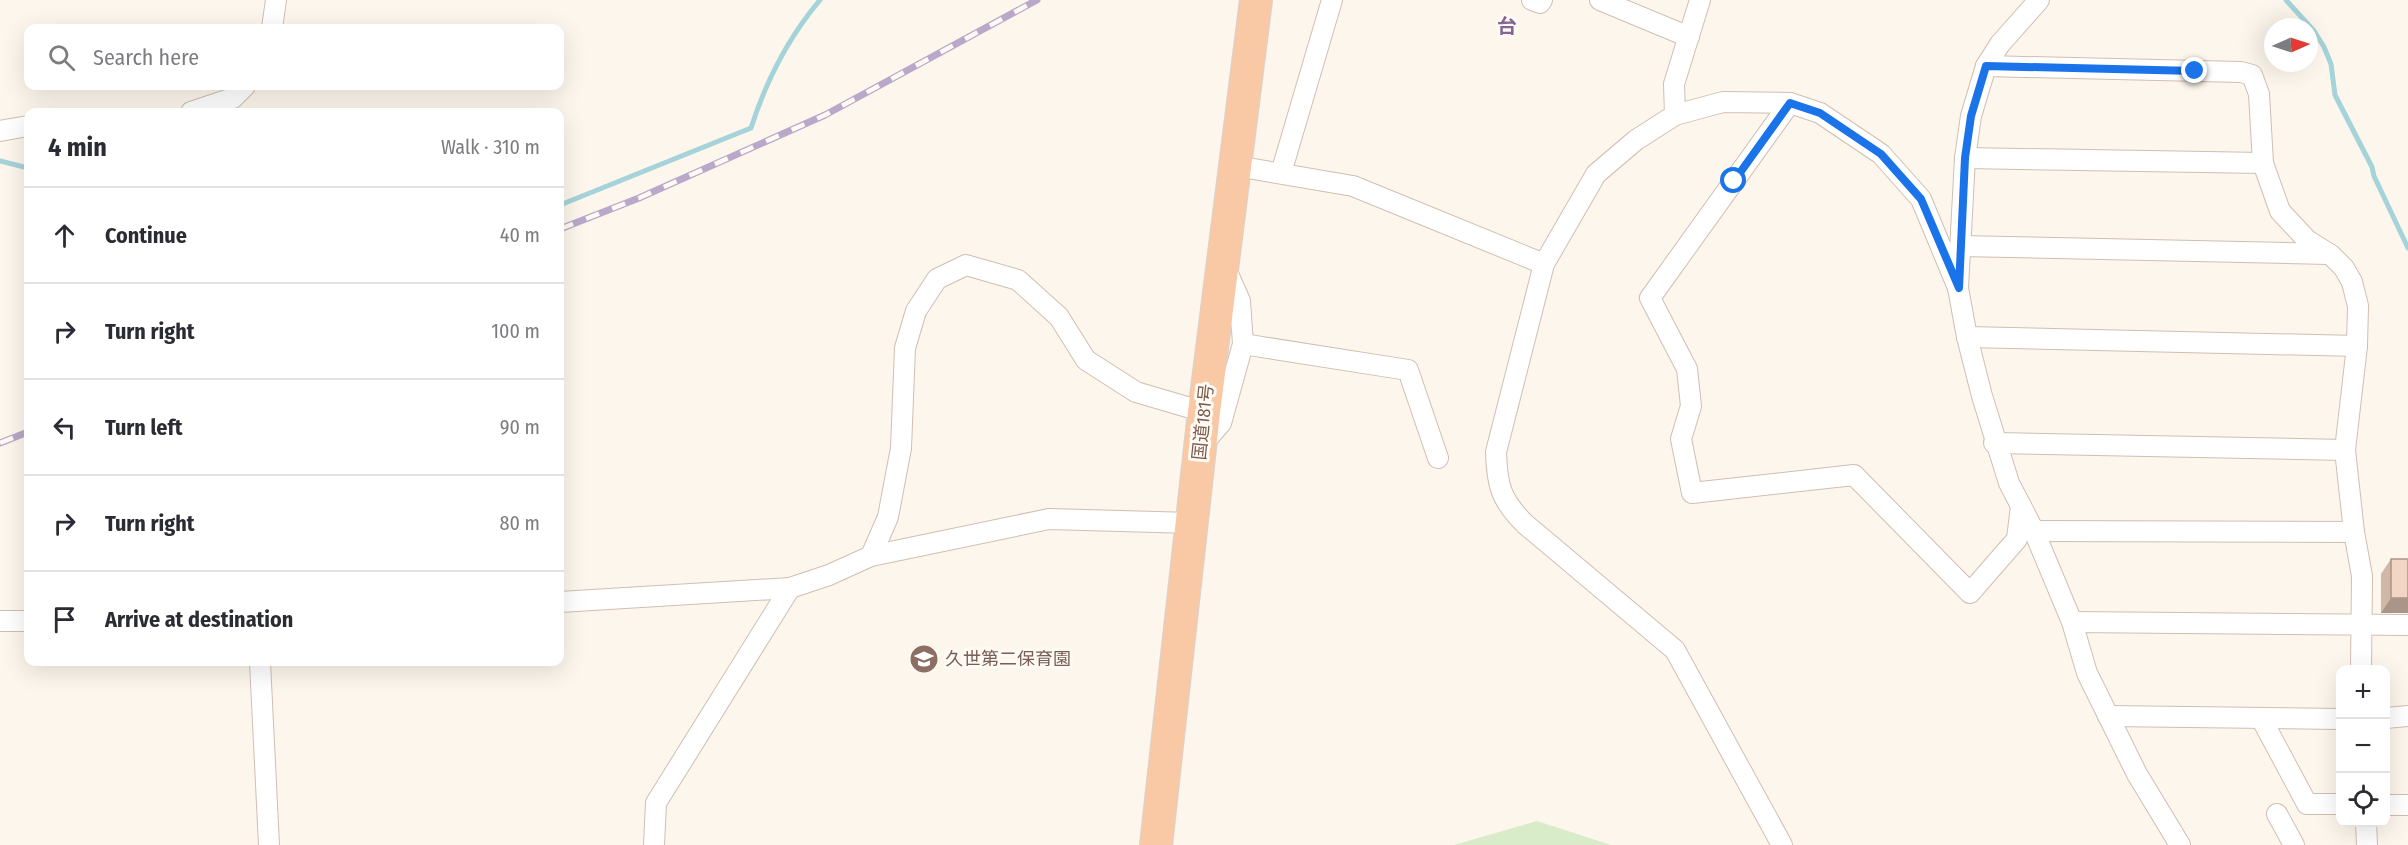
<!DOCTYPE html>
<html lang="en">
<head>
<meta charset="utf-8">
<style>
	:root { --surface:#fff; --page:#f7f7f7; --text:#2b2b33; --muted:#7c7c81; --line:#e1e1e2 }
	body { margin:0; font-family:"Fira Sans Condensed","Noto Sans JP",sans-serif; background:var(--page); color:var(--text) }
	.controls { position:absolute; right:18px; bottom:18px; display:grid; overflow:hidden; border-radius:12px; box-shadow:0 6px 24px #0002 }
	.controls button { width:54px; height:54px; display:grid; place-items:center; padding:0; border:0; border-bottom:2px solid var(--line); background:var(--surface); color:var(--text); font:30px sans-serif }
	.compass { position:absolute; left:2264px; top:18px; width:54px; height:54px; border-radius:50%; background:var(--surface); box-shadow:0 6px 24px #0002; rotate:87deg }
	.stop { position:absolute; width:18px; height:18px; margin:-14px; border:4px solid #1a73e8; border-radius:50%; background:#fff }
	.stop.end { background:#1a73e8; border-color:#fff; box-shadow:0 2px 6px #0008 }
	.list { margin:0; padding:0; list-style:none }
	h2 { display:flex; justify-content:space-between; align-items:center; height:78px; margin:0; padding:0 24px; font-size:26px }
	h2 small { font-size:20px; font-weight:400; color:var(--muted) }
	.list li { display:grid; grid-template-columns:39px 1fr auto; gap:18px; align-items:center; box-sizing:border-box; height:96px; padding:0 24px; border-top:2px solid var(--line) }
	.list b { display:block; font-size:22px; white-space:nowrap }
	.list em { font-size:20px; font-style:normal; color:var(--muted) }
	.icon { flex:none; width:33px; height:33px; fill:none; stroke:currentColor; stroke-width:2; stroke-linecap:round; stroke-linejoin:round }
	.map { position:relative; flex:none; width:2408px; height:845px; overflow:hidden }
	.search { position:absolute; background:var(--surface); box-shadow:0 6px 24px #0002; left:24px; top:24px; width:540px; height:66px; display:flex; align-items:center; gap:15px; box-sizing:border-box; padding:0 21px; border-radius:12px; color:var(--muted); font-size:22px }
	.panel { position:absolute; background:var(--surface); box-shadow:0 6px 24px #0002; left:24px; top:108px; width:540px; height:558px; border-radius:12px }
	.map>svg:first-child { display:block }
	.green { fill:#d8ecc9 }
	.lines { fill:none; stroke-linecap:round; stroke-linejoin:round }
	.stream { stroke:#a5d3da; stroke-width:5 }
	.minor-casing { stroke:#d1beb0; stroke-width:22 }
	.trunk-casing { stroke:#dad1cd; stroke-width:34 }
	.minor { stroke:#fff; stroke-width:20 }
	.trunk { stroke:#f9c8a4; stroke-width:32 }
	.rail-casing { stroke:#b9a8c9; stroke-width:7 }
	.rail { stroke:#fffaf3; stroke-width:4.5; stroke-dasharray:14; stroke-linecap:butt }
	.wall { fill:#d1b7a8 }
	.shaded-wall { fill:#aa9588 }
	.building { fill:#f3d5c3; stroke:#aa9588; stroke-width:1.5 }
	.route { stroke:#1a73e8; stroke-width:8 }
	.labels { text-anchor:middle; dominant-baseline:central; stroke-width:6; stroke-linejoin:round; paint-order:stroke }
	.street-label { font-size:18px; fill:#7a5c4d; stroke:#fffaf3 }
	.education-label { font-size:18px; fill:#785e54; stroke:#fffaf3; text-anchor:start }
	.neighbourhood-label { font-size:20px; font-weight:bold; fill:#846695; stroke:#fffaf3 }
</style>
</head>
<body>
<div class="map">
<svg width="2408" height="845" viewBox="0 0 2408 845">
	<rect width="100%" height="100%" fill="#fdf6ec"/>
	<path class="green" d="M1537,821l74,24h-157z"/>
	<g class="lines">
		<g class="stream">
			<path d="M2286,0l28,31 10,16 7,17 4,31 37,72 2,9 34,72"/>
			<path d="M0,161l28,7"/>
			<path d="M560,205l191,-77c15,-47 37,-90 69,-128"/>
		</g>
		<g class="minor-casing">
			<g id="minor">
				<path d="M1532,0l8,3 2,-3"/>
				<path d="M1600,0l89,37"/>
				<path d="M2039,0l-39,44 -14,22 -15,50 -6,42 -7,130 9,49 15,59 27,87 25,48 38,91 15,51 50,101 43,71"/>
				<path d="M272,28l4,-28"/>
				<path d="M1986,66l255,6 11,3 7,19 4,69 17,48 27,29 24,15 13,13 8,14 6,24 -1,40 -12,104 9,82 8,44 -1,94"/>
				<path d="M1790,103l-140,195 37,71 4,37 -10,33 11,54 162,-18 116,118 47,-54 4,-33"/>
				<path d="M191,112l42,-14 12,-12"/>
				<path d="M1675,115l-1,-31 26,-84"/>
				<path d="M0,131l28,-5"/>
				<path d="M1965,158l298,5"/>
				<path d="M1236,166l117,20 191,78"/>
				<path d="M1281,173l51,-173"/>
				<path d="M1960,246l369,8"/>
				<path d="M1967,337l390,9"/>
				<path d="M1243,344l165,26 30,88"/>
				<path d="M1994,443l351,7"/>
				<path d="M1201,446l20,-23 22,-79 -3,-43 -15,-34"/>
				<path d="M2034,531l320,1"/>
				<path d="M871,556l17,-39 13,-69 4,-100 11,-37 21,-32 29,-14 52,15 41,37 27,43 50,32 68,20"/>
				<path d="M560,602l230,-14 39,-13 42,-19 178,-37 143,4"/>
				<path d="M0,621h28"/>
				<path d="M2072,622l336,3"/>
				<path d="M260,662l9,183"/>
				<path d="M2108,716l232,3"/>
				<path d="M2261,718l46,86h33"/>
				<path d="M2386,718l22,-2"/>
				<path d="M2386,805h22"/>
				<path d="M2277,814l17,31"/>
				<path d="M2366,822l1,23"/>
				<path d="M654,845l2,-42 134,-215"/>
				<path d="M1782,845l-107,-195 -150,-126c-24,-24 -28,-38 -29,-72l48,-188 52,-90 40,-34 39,-25 48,-13 67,1 30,10 61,41 40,45 37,89"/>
			</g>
		</g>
		<g class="trunk-casing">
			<path id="trunk" d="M1156,845l48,-433 52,-412"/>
		</g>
		<use href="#minor" class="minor"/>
		<use href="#trunk" class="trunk"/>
		<g class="rail-casing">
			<g id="rail">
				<path d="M560,229l79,-31 186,-83 212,-115"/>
				<path d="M0,443l28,-11"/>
			</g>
		</g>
		<use href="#rail" class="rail"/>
	</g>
	<path class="wall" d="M2391,559h17v54h-27v-39z"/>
	<path class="shaded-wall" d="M2391,598h17v15h-27z"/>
	<rect class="building" x="2391" y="559" width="17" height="39"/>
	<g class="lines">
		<path class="route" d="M1734,181l56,-78 30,10 61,41 40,45 38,89 6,-130 6,-42 15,-50 209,5"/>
	</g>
	<defs>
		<g id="school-disc" transform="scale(1.5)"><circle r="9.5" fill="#8d6e63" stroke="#fffaf3"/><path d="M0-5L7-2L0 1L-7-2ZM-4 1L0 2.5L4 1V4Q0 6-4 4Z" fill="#fff"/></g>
	</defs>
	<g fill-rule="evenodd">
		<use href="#school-disc" x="924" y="659"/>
	</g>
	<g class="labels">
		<g class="street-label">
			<text transform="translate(1203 422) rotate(-84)">国道181号</text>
		</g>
		<g class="education-label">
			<text x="945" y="659">久世第二保育園</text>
		</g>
		<g class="neighbourhood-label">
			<text x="1507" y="26">台</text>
		</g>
	</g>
</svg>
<div class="controls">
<button>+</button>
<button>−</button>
<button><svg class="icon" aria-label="locate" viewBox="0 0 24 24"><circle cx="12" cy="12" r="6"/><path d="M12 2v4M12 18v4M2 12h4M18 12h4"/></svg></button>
</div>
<svg class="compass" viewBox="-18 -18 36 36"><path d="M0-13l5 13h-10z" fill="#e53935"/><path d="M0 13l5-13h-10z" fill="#7c7c81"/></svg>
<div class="stop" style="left:1734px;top:181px"></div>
<div class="stop end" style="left:2195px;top:71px"></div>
<div class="search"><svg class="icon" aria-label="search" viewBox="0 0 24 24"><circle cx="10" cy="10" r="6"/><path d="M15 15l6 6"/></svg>Search here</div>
<section class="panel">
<h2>4 min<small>Walk · 310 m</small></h2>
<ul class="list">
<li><svg class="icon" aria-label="ahead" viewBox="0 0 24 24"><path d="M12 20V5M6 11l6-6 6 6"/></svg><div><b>Continue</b></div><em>40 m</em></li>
<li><svg class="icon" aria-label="right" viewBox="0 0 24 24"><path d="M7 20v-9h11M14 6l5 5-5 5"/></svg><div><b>Turn right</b></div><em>100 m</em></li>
<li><svg class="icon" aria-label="left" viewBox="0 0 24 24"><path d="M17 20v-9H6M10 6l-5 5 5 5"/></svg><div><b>Turn left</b></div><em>90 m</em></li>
<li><svg class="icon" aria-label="right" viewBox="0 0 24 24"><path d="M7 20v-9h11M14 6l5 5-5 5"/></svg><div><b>Turn right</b></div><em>80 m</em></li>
<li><svg class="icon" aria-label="arrive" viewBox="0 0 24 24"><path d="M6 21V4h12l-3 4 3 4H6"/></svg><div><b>Arrive at destination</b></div></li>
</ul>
</section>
</div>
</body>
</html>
